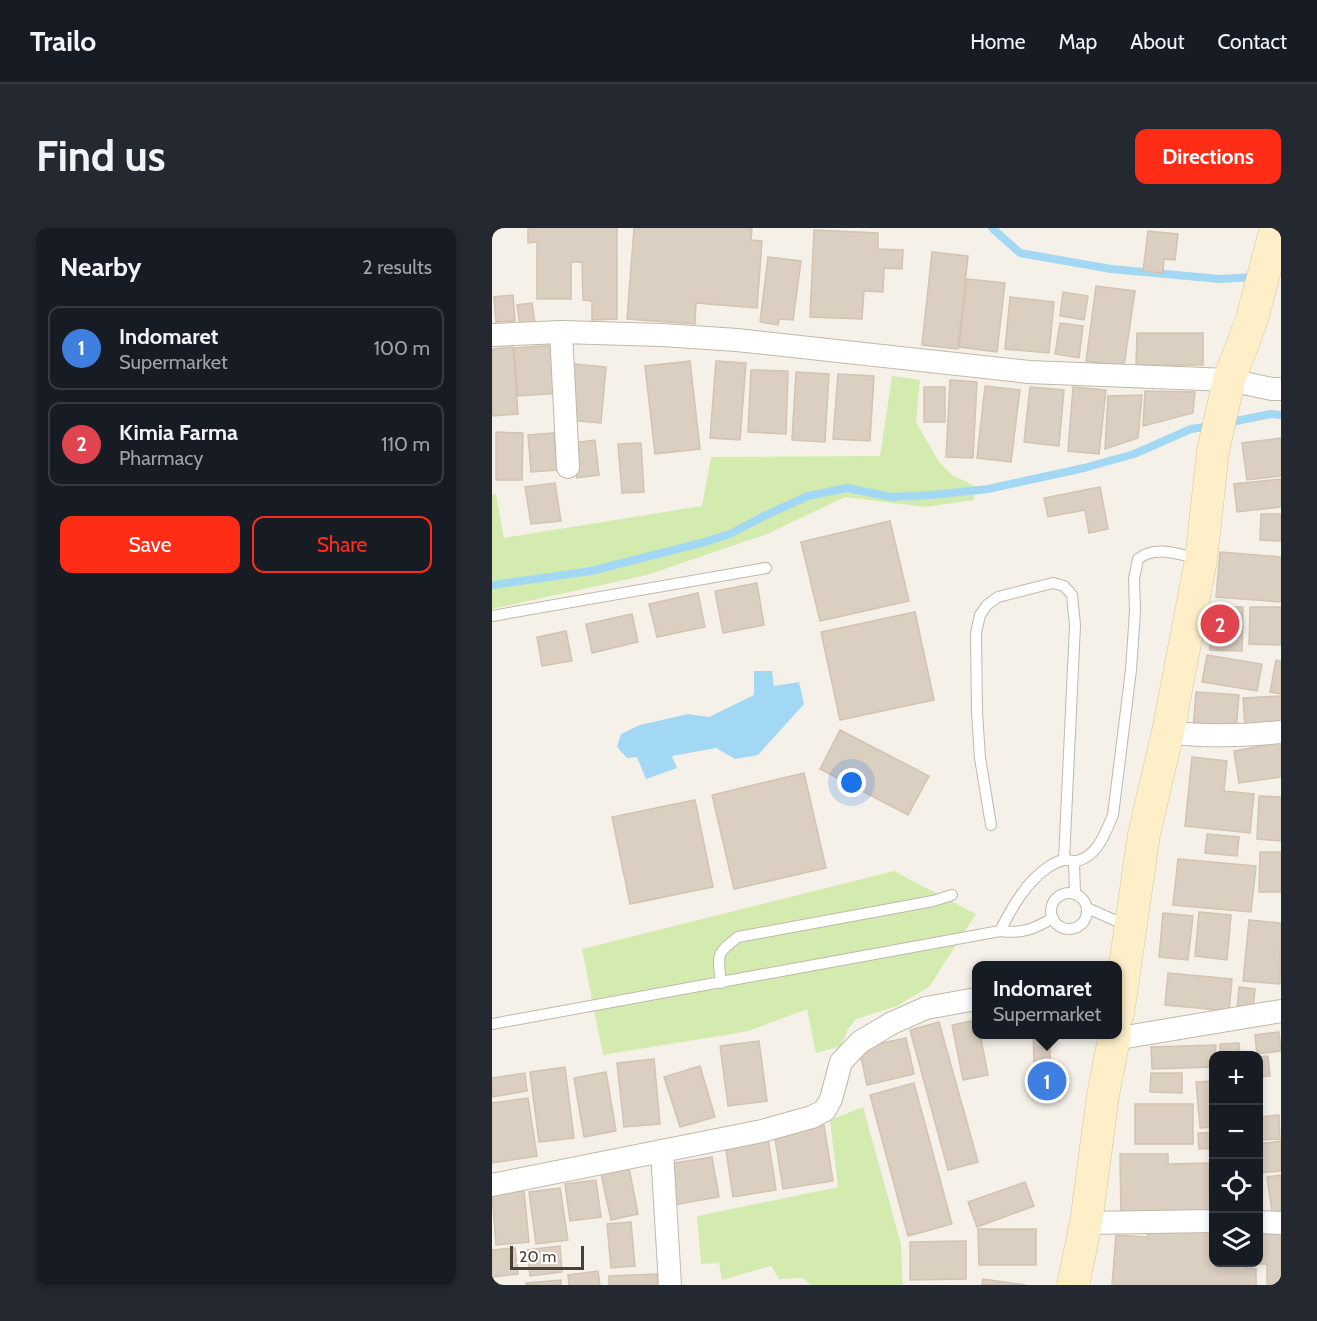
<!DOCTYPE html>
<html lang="en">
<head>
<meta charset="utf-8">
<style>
	:root { --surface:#171b24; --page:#242831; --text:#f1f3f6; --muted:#9ea1a6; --line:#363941; --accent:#ff2c16 }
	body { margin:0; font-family:Cabin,sans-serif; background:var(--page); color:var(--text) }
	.controls { position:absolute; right:18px; bottom:18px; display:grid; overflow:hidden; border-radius:12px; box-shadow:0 3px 9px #0003 }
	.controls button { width:54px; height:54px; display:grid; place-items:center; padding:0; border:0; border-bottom:2px solid var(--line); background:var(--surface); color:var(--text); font:30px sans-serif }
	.scale { position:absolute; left:18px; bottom:15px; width:74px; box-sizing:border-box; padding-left:6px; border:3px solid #494137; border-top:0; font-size:16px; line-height:21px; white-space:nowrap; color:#494137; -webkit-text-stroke:4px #fff; paint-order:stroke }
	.you { position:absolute; left:360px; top:555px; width:21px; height:21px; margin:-15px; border:4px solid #fff; border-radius:50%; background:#1a73e8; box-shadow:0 0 0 9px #1a73e833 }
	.badge { display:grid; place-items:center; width:39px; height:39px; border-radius:50%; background:var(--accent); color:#fff; font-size:20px; font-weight:700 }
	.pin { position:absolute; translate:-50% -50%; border:3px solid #fff; box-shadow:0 2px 6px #0006 }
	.popup { position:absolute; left:480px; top:733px; width:150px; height:78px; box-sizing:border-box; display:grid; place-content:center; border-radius:12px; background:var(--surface); filter:drop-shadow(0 2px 4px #0005); font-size:20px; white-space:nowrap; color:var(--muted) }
	.popup b { font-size:22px; color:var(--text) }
	.popup::after { content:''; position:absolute; left:50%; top:100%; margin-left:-12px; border:12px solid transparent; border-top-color:var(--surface) }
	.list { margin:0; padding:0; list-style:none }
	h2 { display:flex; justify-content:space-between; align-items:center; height:78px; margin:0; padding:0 24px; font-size:26px }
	h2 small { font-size:20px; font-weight:400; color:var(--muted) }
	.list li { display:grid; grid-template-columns:39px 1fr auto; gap:18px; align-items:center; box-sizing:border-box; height:84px; margin:0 12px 12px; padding:0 12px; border:2px solid var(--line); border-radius:12px }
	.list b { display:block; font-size:22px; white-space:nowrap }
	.list p { margin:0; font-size:20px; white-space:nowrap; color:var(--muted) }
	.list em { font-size:20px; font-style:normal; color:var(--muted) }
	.actions { display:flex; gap:12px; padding:18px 24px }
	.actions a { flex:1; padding:14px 0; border:2px solid var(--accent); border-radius:12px; text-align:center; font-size:21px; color:var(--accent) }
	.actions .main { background:var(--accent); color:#fff }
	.icon { flex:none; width:33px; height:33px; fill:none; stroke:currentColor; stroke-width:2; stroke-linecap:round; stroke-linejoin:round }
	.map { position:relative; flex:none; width:789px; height:1057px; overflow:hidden; border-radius:12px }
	header { display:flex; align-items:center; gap:36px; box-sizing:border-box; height:84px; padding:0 30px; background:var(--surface); border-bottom:2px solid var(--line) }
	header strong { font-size:28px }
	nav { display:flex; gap:33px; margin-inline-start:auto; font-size:21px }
	.intro { display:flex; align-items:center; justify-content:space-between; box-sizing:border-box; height:144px; padding:0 36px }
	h1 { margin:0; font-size:42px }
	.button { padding:15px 27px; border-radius:12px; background:var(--accent); color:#fff; font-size:21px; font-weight:700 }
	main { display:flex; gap:36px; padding:0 36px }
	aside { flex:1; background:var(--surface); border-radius:12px; box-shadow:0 3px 9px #0003 }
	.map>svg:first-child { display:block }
	.green { fill:#d4ebb0 }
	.water { fill:#a3d8f4 }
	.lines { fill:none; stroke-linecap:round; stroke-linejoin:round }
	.stream { stroke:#a3d8f4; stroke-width:8 }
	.building { fill:#dbcfc1; stroke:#d3c3b0; stroke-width:1.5 }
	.lane-casing { stroke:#c1b8ab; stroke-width:12 }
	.street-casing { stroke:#c1b8ab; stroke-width:24 }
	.secondary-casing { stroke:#d8c397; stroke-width:33 }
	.lane { stroke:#fff; stroke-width:10 }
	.street { stroke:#fff; stroke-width:22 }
	.secondary { stroke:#ffefc9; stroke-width:32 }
</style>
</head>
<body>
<header>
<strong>Trailo</strong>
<nav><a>Home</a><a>Map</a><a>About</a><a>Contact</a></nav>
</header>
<div class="intro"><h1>Find us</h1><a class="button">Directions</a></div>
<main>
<aside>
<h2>Nearby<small>2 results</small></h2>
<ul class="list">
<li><span class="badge" style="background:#3f7fe0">1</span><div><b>Indomaret</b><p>Supermarket</p></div><em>100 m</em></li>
<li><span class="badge" style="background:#e0444e">2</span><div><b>Kimia Farma</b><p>Pharmacy</p></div><em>110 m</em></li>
</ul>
<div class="actions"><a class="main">Save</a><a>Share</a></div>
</aside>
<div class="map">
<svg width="789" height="1057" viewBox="0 0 789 1057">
	<rect width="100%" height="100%" fill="#f5f1e9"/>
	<g class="green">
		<path d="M400,148l28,4 -4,42 23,40 13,13 23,11 -1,14 -49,7 -80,-10 -78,37 -120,41 -155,34v-115h4l8,44 198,-32 9,-49 169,-1z"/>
		<path d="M402,643l82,43 -47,73 -32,19 -41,13 -8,10 -7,17 -25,7 -9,-44 -58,22 -146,24 -21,-106z"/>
		<path d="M371,879l38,137 2,41h-93l-7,-7 -24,1 -8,-13 -49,14 -3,-17 -18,1 -4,-48 141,-29 -8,-67z"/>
	</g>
	<path class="water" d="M262,443h18l2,15 25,-4 5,22 -46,51 -23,4 -19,-11 -44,8 5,12 -31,11 -9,-22 -10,1 -10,-11 4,-13 19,-9 48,-11 21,3 45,-22z"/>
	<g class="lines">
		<g class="stream">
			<path d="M500,0l28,25 91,16 109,10 35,-2"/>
			<path d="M734,195l45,-9 10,1"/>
			<path d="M0,357l99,-14 114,-29 27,-9 32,-17 44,-20 39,-8 44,9 41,-2 56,-6 96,-21 50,-14 57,-25 20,-3"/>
		</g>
	</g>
	<g class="building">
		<path d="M36,0h89v91l-25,1v-19l-9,-1 -1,-38h-11v37h-34v-57l-9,1z"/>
		<path d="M142,0h118l-1,12 11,1 -5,67 -61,-5 -1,21 -68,-5z"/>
		<path d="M322,2l64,3v16l25,1 -1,19 -18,-1 -1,24 -19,-1 -2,28 -52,-2z"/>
		<path d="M656,3l30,3 -3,26 -11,-1 -1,14 -20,-2z"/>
		<path d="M440,24l36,4 -10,93 -36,-4z"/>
		<path d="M276,29l33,4 -8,59 -14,-1 -1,6 -18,-3z"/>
		<path d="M475,51l38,4 -8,69 -38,-5z"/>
		<path d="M604,58l39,5 -11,75 -38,-5z"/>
		<path d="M571,64l25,4 -4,24 -24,-4z"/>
		<path d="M21,67l2,26 -19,1 -2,-25z"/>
		<path d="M518,69l44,5 -5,51 -44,-4z"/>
		<path d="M40,75l3,20 -15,2 -3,-20z"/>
		<path d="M568,95l23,3 -4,32 -24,-4z"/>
		<path d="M645,105h66v32h-67z"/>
		<path d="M64,117l4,48 -42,3 -4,-48z"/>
		<path d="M21,119l5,67 -26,2v-67z"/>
		<path d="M198,133l10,88 -45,5 -10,-88z"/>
		<path d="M224,133l30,2 -6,77 -30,-2z"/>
		<path d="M81,136l33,3 -5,56 -33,-3z"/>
		<path d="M259,142l37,1 -2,63 -38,-2z"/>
		<path d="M304,144l33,2 -4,68 -33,-2z"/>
		<path d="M346,146l36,2 -4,65 -37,-2z"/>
		<path d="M458,152l27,2 -4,76 -27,-1z"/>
		<path d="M493,158l35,4 -9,72 -34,-4z"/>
		<rect x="432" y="159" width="21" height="35"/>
		<path d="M538,159l34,3 -5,56 -35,-4z"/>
		<path d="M581,159l33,3 -7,64 -31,-3z"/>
		<path d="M653,163l50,1 -2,21 -50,13z"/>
		<path d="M650,167l-4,43 -33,11 3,-53z"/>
		<path d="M4,204l27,1 -1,47h-26z"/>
		<path d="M62,205l3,37 -26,2 -3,-37z"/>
		<path d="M789,210v38l-34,4 -5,-37z"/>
		<path d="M103,212l4,35 -22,3 -5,-35z"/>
		<path d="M149,215l3,49 -22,1 -4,-49z"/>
		<path d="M789,251v28l-44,5 -3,-28z"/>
		<path d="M63,255l6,38 -30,3 -6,-37z"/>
		<path d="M608,259l8,42 -19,4 -4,-23 -37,7 -4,-19z"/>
		<path d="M769,286h20v27l-21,-1z"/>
		<path d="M398,293l19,80 -89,20 -19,-79z"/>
		<path d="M728,324l61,5v45l-65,-5z"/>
		<path d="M265,355l7,42 -41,8 -8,-42z"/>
		<path d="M206,365l7,34 -48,10 -8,-33z"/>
		<path d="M720,378l31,1 -1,44 -32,-1z"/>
		<path d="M758,379h31v38l-32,-1z"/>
		<path d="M423,384l19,88 -94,20 -19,-88z"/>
		<path d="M140,386l6,28 -46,11 -6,-29z"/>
		<path d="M74,403l6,30 -30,5 -5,-29z"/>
		<path d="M715,427l55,9 -5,27 -55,-9z"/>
		<path d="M784,432l5,1v33l-11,-2z"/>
		<path d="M704,464l43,3 -3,37 -43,-3z"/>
		<path d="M789,468v29l-36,2 -2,-29z"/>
		<path d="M348,502l89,46 -21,39 -88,-46z"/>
		<path d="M789,511v38l-42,6 -5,-32 33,-6v-4z"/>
		<path d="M700,529l35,4 -3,30 30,3 -4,39 -65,-7z"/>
		<path d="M312,545l22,95 -92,21 -22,-94z"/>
		<path d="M767,568l22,1v44l-24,-2z"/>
		<path d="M203,572l18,87 -83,17 -18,-87z"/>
		<path d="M715,606l32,3 -2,19 -32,-3z"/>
		<path d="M768,624h21v40h-22z"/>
		<path d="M686,631l78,7 -5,46 -78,-7z"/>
		<path d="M707,684l32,3 -4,45 -32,-4z"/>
		<path d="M671,685l30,3 -5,44 -29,-3z"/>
		<path d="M757,692l32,3 -1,61 -37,-3z"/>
		<path d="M676,745l64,6 -3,32 -64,-6z"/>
		<path d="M747,759l16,2 -2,21 -16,-2z"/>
		<path d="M484,792v14h4l8,41 -25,5 -11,-55z"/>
		<path d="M447,794l39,140 -30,8 -38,-140z"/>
		<path d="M787,804l2,19 -24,3 -2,-19z"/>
		<path d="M541,806h42l-25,5v22l-16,1z"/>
		<path d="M414,810l8,36 -47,11 -8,-37z"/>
		<path d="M267,813l8,60 -39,5 -8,-60z"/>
		<path d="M747,815l1,13h-20v-12z"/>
		<path d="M724,817l-2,22 -62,2 -1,-22z"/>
		<path d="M776,828l2,20 -12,1v-20z"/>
		<path d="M162,831l6,65 -36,3 -7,-64z"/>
		<path d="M208,838l15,51 -35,10 -16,-50z"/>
		<path d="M73,839l9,71 -35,4 -9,-70z"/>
		<path d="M114,844l10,59 -32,6 -10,-59z"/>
		<path d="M33,845l2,18 -35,6v-19z"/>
		<path d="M659,845h31v20l-32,-1z"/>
		<path d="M722,853v46l-14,1 -4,-46z"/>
		<path d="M422,855l38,141 -44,12 -38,-141z"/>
		<path d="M36,870l9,58 -45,7v-60z"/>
		<rect x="643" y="876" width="58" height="40"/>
		<path d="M787,887l1,24 -22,1v-23z"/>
		<path d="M332,897l9,56 -50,8 -9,-57z"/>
		<path d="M706,905h16v15l-15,1z"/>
		<path d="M276,910l8,52 -43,7 -8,-53z"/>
		<path d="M789,913v30l-23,2v-29z"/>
		<path d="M628,926h48v10l41,-1 1,53 -89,1z"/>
		<path d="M220,929l7,40 -45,8 -7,-41z"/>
		<path d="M137,940l9,46 -27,6 -10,-46z"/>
		<path d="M789,947v36l-9,1 -5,-35z"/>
		<path d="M104,952l5,37 -31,4 -5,-37z"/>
		<path d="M533,954l9,24 -57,21 -9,-25z"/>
		<path d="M68,960l8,52 -32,4 -7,-52z"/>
		<path d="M32,963l5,51 -33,3 -4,-51z"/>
		<path d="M139,994l4,44 -24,2 -4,-44z"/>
		<path d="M722,1000v34h33v6l9,1v16h-144l4,-50 31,2 2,-7z"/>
		<path d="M789,1000v57h-14v-21h-11l2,-2v-33z"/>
		<path d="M486,1001h58v36h-57z"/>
		<path d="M474,1013v38l-56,1v-38z"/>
		<path d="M68,1018l2,26 -32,4 -3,-26z"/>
		<path d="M23,1020l3,26 -26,3v-27z"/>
		<path d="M106,1043l2,14h-31l-1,-10z"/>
		<path d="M165,1046v11h-48v-9z"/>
		<path d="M491,1051l43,6h-44z"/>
		<path d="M69,1052v5h-35v-2z"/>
	</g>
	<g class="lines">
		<g class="lane-casing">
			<g id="lane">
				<path d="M0,388l274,-48"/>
				<path d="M499,597l-11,-67 -3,-46 -1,-79 4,-18 7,-10 11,-8 55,-14 11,3 8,9 3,30 -11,235"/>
				<path d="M582,634l1,32"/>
				<circle cx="577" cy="683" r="18"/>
				<path d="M595,680l41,18"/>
				<path d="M508,703c22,3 34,-2 53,-13"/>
				<path d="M229,755c-3,-28 -6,-29 17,-46l195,-36 19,-6"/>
				<path d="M0,796l508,-93c11,-22 26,-49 47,-63 4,-3 12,-7 17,-8 4,-1 8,2 13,1 21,-5 28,-28 36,-46l18,-145 4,-59 -1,-32 4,-20c17,-14 40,-5 60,0"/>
			</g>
		</g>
		<g class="street-casing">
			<g id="street">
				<path d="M69,104l7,135"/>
				<path d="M0,107l69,-3 101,3 75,5 292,32 200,8 43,9h9"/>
				<path d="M676,504c37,5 75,4 113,0"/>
				<path d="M622,811l167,-28"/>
				<path d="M170,923l8,134"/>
				<path d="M0,957l270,-54 50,-14 13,-7 6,-11 10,-37 19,-20 32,-19 34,-15 50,-9"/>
				<path d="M766,994l23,1"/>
				<path d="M594,995l128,-2"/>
			</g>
		</g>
		<g class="secondary-casing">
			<g id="secondary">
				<path d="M626,786l26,-180 24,-102 33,-172 12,-109 16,-71 23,-61 24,-91"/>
				<path d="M581,1057l13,-62 17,-128 12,-61"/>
			</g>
		</g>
		<use href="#lane" class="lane"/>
		<use href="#street" class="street"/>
		<use href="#secondary" class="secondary"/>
	</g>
</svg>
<div class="controls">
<button>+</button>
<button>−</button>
<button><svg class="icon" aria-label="locate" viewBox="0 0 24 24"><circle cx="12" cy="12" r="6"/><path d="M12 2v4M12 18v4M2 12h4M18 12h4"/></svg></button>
<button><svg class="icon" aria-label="layers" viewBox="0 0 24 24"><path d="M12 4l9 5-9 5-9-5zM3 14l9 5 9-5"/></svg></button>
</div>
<div class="scale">20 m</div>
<div class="you"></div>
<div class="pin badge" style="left:555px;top:853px;background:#3f7fe0">1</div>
<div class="popup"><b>Indomaret</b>Supermarket</div>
<div class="pin badge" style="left:728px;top:396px;background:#e0444e">2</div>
</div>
</main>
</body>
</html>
